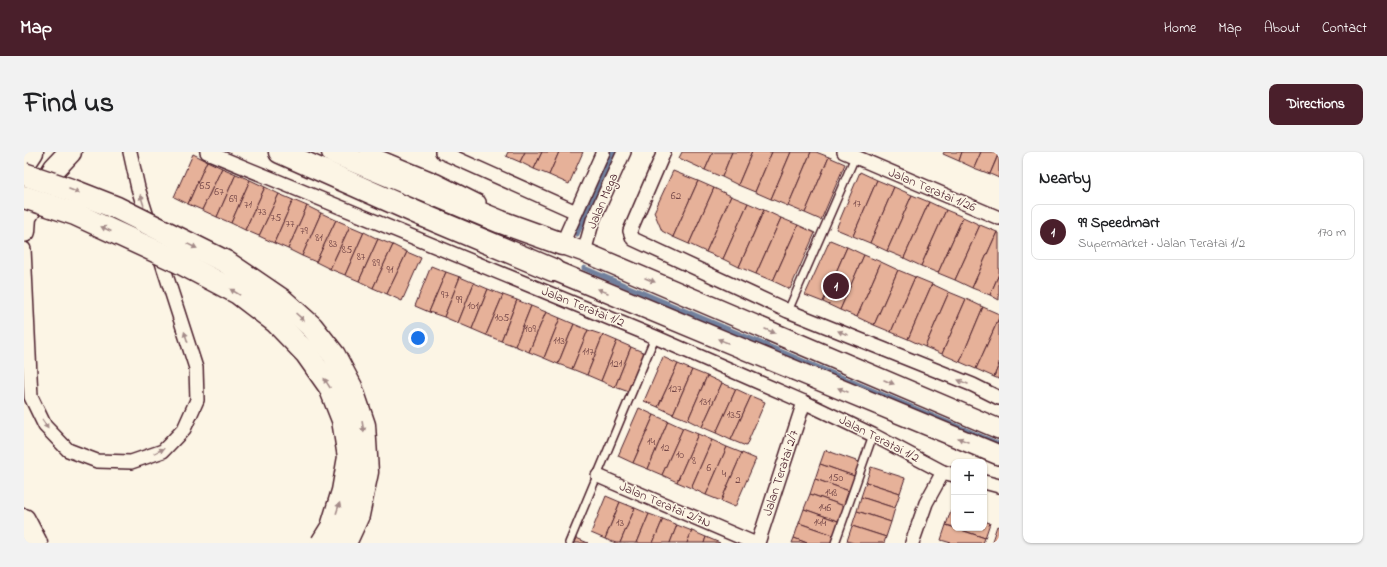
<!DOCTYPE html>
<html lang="en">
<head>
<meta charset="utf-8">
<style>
	:root { --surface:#fff; --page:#f2f2f2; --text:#202124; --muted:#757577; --line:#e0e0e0; --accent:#4a1f2b }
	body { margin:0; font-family:"Indie Flower",sans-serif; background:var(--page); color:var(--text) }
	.controls { position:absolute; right:12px; bottom:12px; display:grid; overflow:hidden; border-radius:8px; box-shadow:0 1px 3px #0004 }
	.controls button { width:36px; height:36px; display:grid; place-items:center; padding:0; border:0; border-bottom:1px solid var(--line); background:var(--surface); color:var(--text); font:20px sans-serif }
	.you { position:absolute; left:394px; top:186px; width:14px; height:14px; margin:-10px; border:3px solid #fff; border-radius:50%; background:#1a73e8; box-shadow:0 0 0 6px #1a73e833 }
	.badge { display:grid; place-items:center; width:26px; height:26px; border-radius:50%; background:var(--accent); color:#fff; font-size:13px; font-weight:700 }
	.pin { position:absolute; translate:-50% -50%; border:2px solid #fff; box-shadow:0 1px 4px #0006 }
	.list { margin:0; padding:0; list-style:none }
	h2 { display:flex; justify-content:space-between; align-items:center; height:52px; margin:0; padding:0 16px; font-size:17px }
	h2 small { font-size:13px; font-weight:400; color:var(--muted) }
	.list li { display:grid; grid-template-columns:26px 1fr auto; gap:12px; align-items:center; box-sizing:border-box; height:56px; margin:0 8px 8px; padding:0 8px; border:1px solid var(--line); border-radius:8px }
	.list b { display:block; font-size:15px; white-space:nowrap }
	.list p { margin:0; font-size:13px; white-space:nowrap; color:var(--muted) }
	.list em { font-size:13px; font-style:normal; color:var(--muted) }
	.map { position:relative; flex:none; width:975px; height:391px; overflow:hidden; border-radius:8px }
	header { display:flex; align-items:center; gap:24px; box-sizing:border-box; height:56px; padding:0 20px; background:var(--accent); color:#fff }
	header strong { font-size:19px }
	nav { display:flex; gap:22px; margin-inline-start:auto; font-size:14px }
	.intro { display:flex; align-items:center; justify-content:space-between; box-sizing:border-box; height:96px; padding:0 24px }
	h1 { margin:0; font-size:28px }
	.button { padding:10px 18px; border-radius:8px; background:var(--accent); color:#fff; font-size:14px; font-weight:700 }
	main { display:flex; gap:24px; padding:0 24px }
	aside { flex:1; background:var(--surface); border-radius:8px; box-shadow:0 1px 3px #0004 }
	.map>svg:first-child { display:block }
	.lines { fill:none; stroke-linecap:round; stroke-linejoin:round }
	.stream { stroke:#71809d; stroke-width:5 }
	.building { fill:#e6b199; stroke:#4a1f2b }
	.lane-casing { stroke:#4a1f2b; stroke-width:10 }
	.street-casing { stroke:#4a1f2b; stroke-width:16 }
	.secondary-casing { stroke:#4a1f2b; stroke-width:22 }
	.highway-casing { stroke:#4a1f2b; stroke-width:25 }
	.lane { stroke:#fcf5e5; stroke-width:7 }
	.street { stroke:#fcf5e5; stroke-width:13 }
	.secondary { stroke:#fcf5e5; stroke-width:19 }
	.highway { stroke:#fcf5e5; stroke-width:22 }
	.highway-bridge-casing { stroke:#4a1f2b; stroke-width:25; stroke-linecap:butt }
	.highway-bridge { stroke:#fcf5e5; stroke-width:22 }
	.oneway { fill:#a38a88 }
	.labels { text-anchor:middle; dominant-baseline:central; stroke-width:3; stroke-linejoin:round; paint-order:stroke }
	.number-label { font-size:11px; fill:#714446 }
	.street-label { font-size:13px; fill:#4a1f2b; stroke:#fcf5e5 }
</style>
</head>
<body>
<header>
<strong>Map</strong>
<nav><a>Home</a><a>Map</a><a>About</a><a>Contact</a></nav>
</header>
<div class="intro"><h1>Find us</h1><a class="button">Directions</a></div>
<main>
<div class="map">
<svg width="975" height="391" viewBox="0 0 975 391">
	<rect width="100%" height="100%" fill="#fcf5e5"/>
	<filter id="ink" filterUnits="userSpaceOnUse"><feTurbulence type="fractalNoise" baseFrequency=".025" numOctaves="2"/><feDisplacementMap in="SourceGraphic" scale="8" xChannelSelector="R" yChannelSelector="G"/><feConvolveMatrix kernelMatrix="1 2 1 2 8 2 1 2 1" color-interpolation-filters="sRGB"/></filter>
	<g filter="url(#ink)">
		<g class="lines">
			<g class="stream">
				<path d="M553,82l36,-82"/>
				<path d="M560,116l415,176"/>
			</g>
		</g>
		<g class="building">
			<path d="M484,0h17l-5,10 -14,-6z"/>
			<path d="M501,0h17l-8,17 -14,-7z"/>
			<path d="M518,0h17l-10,23 -15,-6z"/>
			<path d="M535,0h24l-14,32 -20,-9z"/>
			<path d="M658,0h31l-8,18 -26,-12z"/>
			<path d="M689,0h19l-10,25 -17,-7z"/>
			<path d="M708,0h20l-14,33 -16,-8z"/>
			<path d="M728,0h20l-17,40 -17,-7z"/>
			<path d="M748,0h19l-20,47 -16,-7z"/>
			<path d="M767,0h20l-23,54 -17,-7z"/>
			<path d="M787,0h5l13,5 -24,56 -17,-7z"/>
			<path d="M920,0h18l-3,9 -16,-7z"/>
			<path d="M938,0h19l-7,16 -15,-7z"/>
			<path d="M957,0h18l-9,22 -16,-6z"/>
			<path d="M975,1v25l-9,-4z"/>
			<path d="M169,2l14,7 -19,43 -14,-7z"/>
			<path d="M805,5l16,7 -24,56 -16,-7z"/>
			<path d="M183,9l15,7 -20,42 -14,-6z"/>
			<path d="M198,16l14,6 -19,43 -15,-7z"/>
			<path d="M649,19l25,10 -25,56 -11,-6 -8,-19z"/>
			<path d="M836,20l17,8 -24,56 -17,-7z"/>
			<path d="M212,22l14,6 -19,43 -14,-6z"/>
			<path d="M226,28l15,7 -20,43 -14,-7z"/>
			<path d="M853,28l17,7 -24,56 -17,-7z"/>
			<path d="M674,29l16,7 -25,56 -16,-7z"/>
			<path d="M241,35l14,7 -20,42 -14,-6z"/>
			<path d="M870,35l18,8 -25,56 -17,-8z"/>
			<path d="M690,36l17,8 -25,56 -17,-8z"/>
			<path d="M255,42l14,6 -19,43 -15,-7z"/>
			<path d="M888,43l17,7 -25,56 -17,-7z"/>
			<path d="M707,44l17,7 -25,56 -17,-7z"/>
			<path d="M269,48l14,6 -19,43 -14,-6z"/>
			<path d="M905,50l17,8 -25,56 -17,-8z"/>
			<path d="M724,51l16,7 -25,57 -16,-8z"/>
			<path d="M283,54l14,7 -19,43 -14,-7z"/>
			<path d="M740,58l17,8 -25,56 -17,-7z"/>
			<path d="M922,58l17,7 -25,56 -17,-7z"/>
			<path d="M297,61l15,7 -20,42 -14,-6z"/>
			<path d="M939,65l17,8 -25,55 -17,-7z"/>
			<path d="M757,66l17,7 -25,56 -17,-7z"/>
			<path d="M312,68l14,6 -20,43 -14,-7z"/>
			<path d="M774,73l17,8 -25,56 -17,-8z"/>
			<path d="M956,73l17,7 -25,56 -17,-8z"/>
			<path d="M326,74l14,6 -19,43 -15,-6z"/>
			<path d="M340,80l14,7 -19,42 -14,-6z"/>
			<path d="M973,80l2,1v41l-9,21 -18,-7z"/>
			<path d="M354,87l15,6 -20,43 -14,-7z"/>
			<path d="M806,88l17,7 -24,55 -18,-7z"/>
			<path d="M369,93l14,7 -20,42 -14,-6z"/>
			<path d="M823,95l17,8 -24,55 -17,-8z"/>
			<path d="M383,100l14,6 -19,43 -15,-7z"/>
			<path d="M840,103l17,7 -24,55 -17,-7z"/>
			<path d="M857,110l17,8 -24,55 -17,-8z"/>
			<path d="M407,114l15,6 -17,40 -14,-6z"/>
			<path d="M874,118l17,7 -24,55 -17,-7z"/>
			<path d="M422,120l14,5 -16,40 -15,-5z"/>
			<path d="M975,122v26l-9,-5z"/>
			<path d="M436,125l14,6 -16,40 -14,-6z"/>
			<path d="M891,125l17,7 -24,55 -17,-7z"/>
			<path d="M450,131l14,6 -16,40 -14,-6z"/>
			<path d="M908,132l17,8 -24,55 -17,-8z"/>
			<path d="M464,137l15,6 -17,40 -14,-6z"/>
			<path d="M925,140l17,7 -24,55 -17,-7z"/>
			<path d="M479,143l14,5 -16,41 -15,-6z"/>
			<path d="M942,147l17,8 -23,55 -18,-8z"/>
			<path d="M493,148l14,6 -16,40 -14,-5z"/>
			<path d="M507,154l15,6 -17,40 -14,-6z"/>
			<path d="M959,155l16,7v4l-23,51 -16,-7z"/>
			<path d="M522,160l14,6 -16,40 -15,-6z"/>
			<path d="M536,166l14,6 -16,40 -14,-6z"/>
			<path d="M975,166v46l-5,13 -18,-8z"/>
			<path d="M550,172l14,6 -16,39 -14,-5z"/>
			<path d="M564,178l15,5 -16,40 -15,-6z"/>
			<path d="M579,183l14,6 -16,40 -14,-6z"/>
			<path d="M593,189l14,6 -16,40 -14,-6z"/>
			<path d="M607,195l14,6 -16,39 -14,-5z"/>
			<path d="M639,205l15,7 -20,43 -14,-6z"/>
			<path d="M654,212l14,6 -19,44 -15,-7z"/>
			<path d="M975,212v15l-5,-2z"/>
			<path d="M668,218l15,6 -19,44 -15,-6z"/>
			<path d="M683,224l15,7 -20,44 -14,-7z"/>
			<path d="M698,231l14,6 -20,44 -14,-6z"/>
			<path d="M712,237l15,7 -20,44 -15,-7z"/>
			<path d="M727,244l14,6 -19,44 -15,-6z"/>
			<path d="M615,256l15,7 -21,48 -15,-7z"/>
			<path d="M630,263l14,6 -20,48 -15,-6z"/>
			<path d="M644,269l15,7 -21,47 -14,-6z"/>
			<path d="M659,276l15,6 -21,48 -15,-7z"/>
			<path d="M674,282l14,6 -21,48 -14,-6z"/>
			<path d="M688,288l15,7 -21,48 -15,-7z"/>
			<path d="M703,295l15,6 -21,48 -15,-6z"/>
			<path d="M801,298l37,13 -5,14 -37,-13z"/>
			<path d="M718,301l14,6 -21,48 -14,-6z"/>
			<path d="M796,312l37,13 -5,15 -37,-13z"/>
			<path d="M847,315l34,11 -5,15 -34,-11z"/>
			<path d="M791,327l37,13 -5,15 -37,-13z"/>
			<path d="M842,330l34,11 -5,15 -34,-11z"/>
			<path d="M786,342l37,13 -6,15 -37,-13z"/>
			<path d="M582,344l14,6 -15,37 -14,-6z"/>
			<path d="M837,345l34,11 -4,14 -34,-11z"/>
			<path d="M596,350l15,6 -15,35h-4l-11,-4z"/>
			<path d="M611,356l14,6 -12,29h-17z"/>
			<path d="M780,357l37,13 -5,14 -37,-13z"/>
			<path d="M927,358l3,1v16l-8,-2z"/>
			<path d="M833,359l34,11 -5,15 -34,-11z"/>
			<path d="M625,362l14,5 -10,24h-16z"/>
			<path d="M639,367l14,6 -7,18h-17z"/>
			<path d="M960,369l6,2 -5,15 -29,-10h28z"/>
			<path d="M775,371l37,13 -2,7h-27l-13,-5z"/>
			<path d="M653,373l15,6 -5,12h-17z"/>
			<path d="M922,373l39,13 -2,5h-32l-10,-3z"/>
			<path d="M828,374l34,11 -2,6h-30l-7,-2z"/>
			<path d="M973,374l2,1v16l-7,-2z"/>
			<path d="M668,379l14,6 -2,6h-17z"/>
			<path d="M550,385l14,6h-16z"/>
			<path d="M682,385l14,6h-16z"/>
			<path d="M770,386l13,5h-15z"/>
		</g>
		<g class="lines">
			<g class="lane-casing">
				<g id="lane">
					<path d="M764,159l67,-154"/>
					<path d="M545,391l86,-206"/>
					<path d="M811,391l38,-108"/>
				</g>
			</g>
			<g class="street-casing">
				<g id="street">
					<path d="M106,0l8,36 12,38"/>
					<path d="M183,0l448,185 149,65 69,33 70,37 11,3"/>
					<path d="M343,0l70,29 42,21"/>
					<path d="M418,0l134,60"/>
					<path d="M640,0l-34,79 3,8 155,72 185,74 26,13"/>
					<path d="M820,0l155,66"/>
					<path d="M533,90l5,2 41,-92"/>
					<path d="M0,97l7,148 14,29 23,24 29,11 34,1 32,-11 21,-22 13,-29 -1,-32 -38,-118"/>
					<path d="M560,100l9,-32 31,-68"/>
					<path d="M574,324l156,67"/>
					<path d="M960,330l15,4"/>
					<path d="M734,391l46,-141"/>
					<path d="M888,391l14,-40 17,-31"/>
				</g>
			</g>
			<g class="secondary-casing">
				<g id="secondary">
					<path d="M538,92l22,8 415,177"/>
					<path d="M529,118l446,185"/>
				</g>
			</g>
			<g class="highway-casing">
				<g id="highway">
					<path d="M256,0l142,63 131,55"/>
					<path d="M309,0l168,70 61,22"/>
					<path d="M0,12l8,-12"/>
					<path d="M0,79l1,-14 30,-49 15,-16"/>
					<path d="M0,368l12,23"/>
				</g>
			</g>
			<use href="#lane" class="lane"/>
			<use href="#street" class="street"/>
			<use href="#secondary" class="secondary"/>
			<use href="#highway" class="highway"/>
			<g class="highway-bridge-casing">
				<g id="highway-bridge">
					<path d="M0,22l47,16 46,18 109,54 56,38 30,27 22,28 17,32 13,38 3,47 -9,43 -13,28"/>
					<path d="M0,45l51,17 102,47 61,32 38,29 30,31 24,34 13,33 6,37 -6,34 -11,36 -10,16"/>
				</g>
			</g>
			<use href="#highway-bridge" class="highway-bridge"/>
		</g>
		<defs><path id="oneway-solid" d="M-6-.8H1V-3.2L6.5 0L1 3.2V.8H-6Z"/></defs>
		<g class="oneway">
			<use href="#oneway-solid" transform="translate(50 39) rotate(21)"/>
			<use href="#oneway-solid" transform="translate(118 48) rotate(-108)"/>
			<use href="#oneway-solid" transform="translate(82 77) rotate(-155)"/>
			<use href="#oneway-solid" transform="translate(168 94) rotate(26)"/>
			<use href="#oneway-solid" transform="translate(626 128) rotate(23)"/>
			<use href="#oneway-solid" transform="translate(579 139) rotate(-158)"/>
			<use href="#oneway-solid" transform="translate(211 140) rotate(-149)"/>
			<use href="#oneway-solid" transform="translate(276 165) rotate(42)"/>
			<use href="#oneway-solid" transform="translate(746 179) rotate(23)"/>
			<use href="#oneway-solid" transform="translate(819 181) rotate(-158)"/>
			<use href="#oneway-solid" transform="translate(162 185) rotate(-108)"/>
			<use href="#oneway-solid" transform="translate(699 189) rotate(-158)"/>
			<use href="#oneway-solid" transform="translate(865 230) rotate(23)"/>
			<use href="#oneway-solid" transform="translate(939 230) rotate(-158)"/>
			<use href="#oneway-solid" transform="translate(303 231) rotate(-123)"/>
			<use href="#oneway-solid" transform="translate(819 238) rotate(-158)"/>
			<use href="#oneway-solid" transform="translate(21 272) rotate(57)"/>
			<use href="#oneway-solid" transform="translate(339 275) rotate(81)"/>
			<use href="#oneway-solid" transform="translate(939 288) rotate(-158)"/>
			<use href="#oneway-solid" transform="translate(135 299) rotate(-26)"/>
			<use href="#oneway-solid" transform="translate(314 356) rotate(-72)"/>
		</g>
	</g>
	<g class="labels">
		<g class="number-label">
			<text x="181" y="34">65</text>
			<text x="195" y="40">67</text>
			<text x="652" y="44">62</text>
			<text x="209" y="47">69</text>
			<text x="833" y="52">17</text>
			<text x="224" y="53">71</text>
			<text x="238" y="60">73</text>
			<text x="252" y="66">75</text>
			<text x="266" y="72">77</text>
			<text x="280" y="79">79</text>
			<text x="295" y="86">81</text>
			<text x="309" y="92">83</text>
			<text x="323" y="98">85</text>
			<text x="337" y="105">87</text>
			<text x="352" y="111">89</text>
			<text x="366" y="118">91</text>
			<text x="421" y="143">97</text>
			<text x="435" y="148">99</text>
			<text x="449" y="154">101</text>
			<text x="478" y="166">105</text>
			<text x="506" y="177">109</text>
			<text x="535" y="189">113</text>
			<text x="564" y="200">117</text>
			<text x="592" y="212">121</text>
			<text x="651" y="237">127</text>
			<text x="681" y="250">131</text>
			<text x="710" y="263">135</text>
			<text x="627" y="290">14</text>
			<text x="641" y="296">12</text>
			<text x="656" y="303">10</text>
			<text x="670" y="309">8</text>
			<text x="685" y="316">6</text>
			<text x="700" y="322">4</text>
			<text x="812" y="326">150</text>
			<text x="714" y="328">2</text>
			<text x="807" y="341">148</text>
			<text x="801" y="356">146</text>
			<text x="596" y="371">13</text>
			<text x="796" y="371">144</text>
		</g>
		<g class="street-label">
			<text transform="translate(908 38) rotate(23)">Jalan Teratai 1/26</text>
			<text transform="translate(579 49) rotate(-67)">Jalan Mega</text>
			<text transform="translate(559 155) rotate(22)">Jalan Teratai 1/2</text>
			<text transform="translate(855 287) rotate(27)">Jalan Teratai 1/2</text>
			<text transform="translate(757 321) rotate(-72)">Jalan Teratai 2/7</text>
			<text transform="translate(641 353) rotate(23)">Jalan Teratai 2/7N</text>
		</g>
	</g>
</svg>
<div class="controls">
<button>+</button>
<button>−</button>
</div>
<div class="you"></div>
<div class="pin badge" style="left:812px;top:134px">1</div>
</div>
<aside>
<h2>Nearby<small></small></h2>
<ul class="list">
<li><span class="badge">1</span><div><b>99 Speedmart</b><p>Supermarket · Jalan Teratai 1/2</p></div><em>170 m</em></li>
</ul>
</aside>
</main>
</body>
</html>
